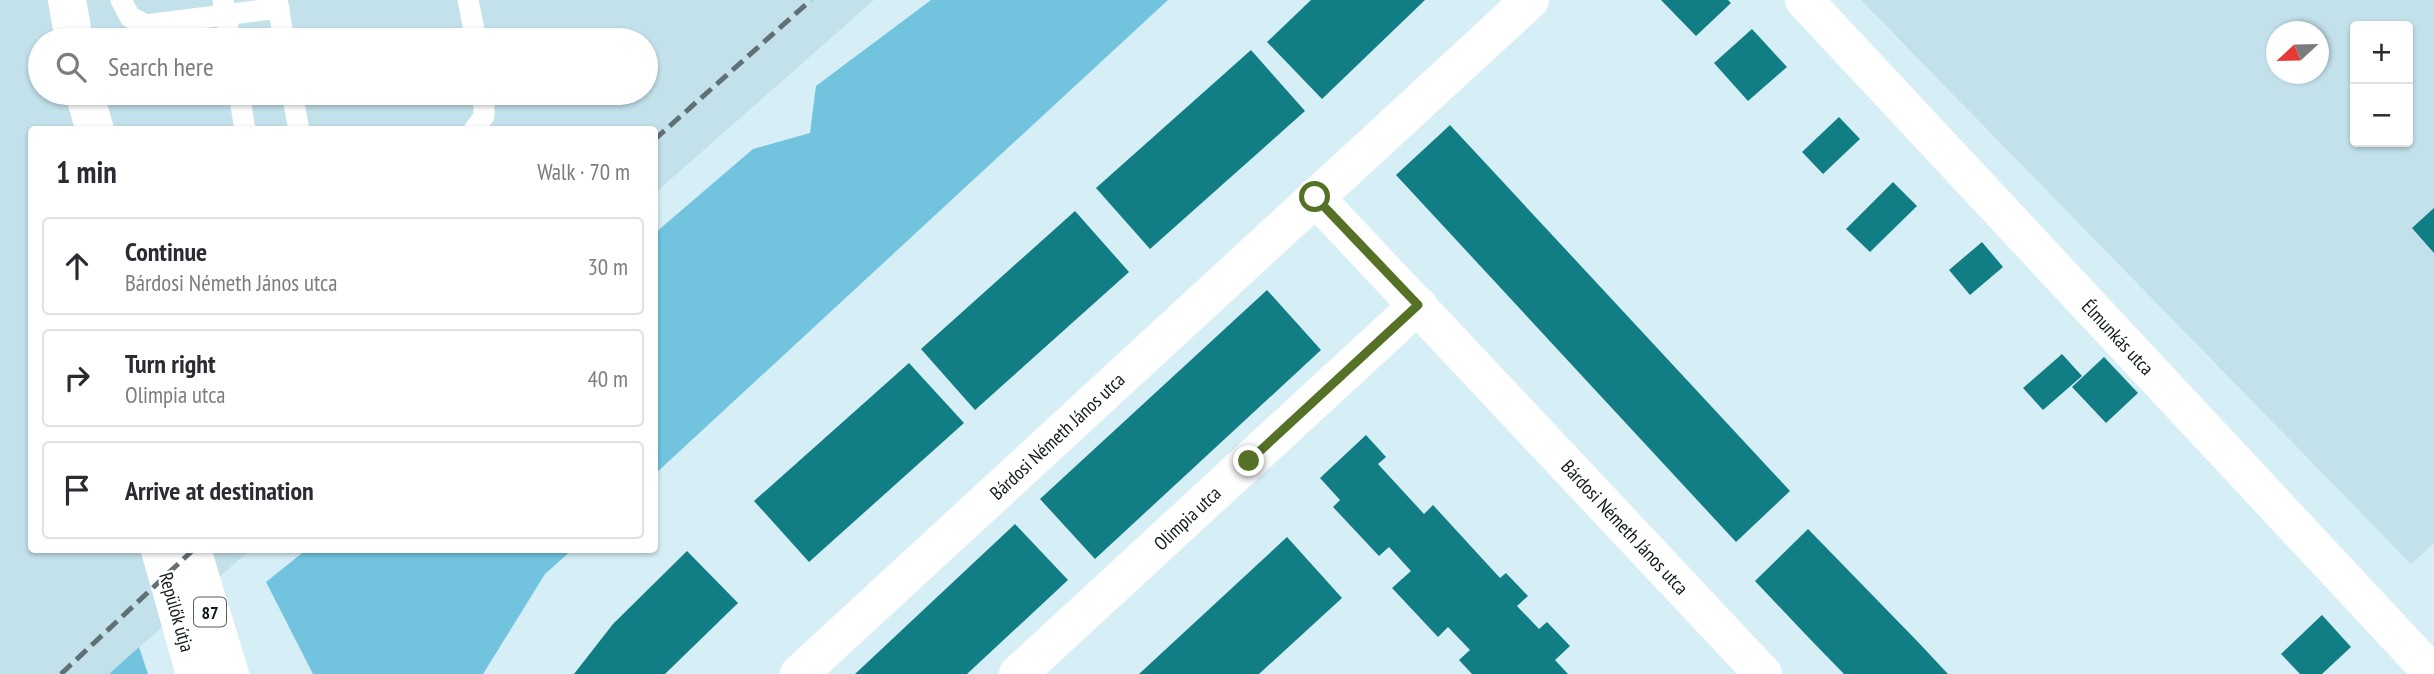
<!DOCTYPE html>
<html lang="en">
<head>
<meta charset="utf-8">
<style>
	:root { --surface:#fff; --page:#f2f2f3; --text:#2b2b33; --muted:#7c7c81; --line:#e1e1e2 }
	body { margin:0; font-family:"PT Sans Narrow",sans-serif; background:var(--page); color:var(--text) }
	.controls { position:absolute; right:21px; top:21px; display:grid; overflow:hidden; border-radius:7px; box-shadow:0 2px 5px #0004 }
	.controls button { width:63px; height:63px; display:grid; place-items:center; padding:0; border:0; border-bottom:2px solid var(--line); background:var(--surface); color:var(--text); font:35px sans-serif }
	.compass { position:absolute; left:2266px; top:21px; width:63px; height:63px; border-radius:50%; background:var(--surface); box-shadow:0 2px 5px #0004; rotate:248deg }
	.stop { position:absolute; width:21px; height:21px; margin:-16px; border:5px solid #547126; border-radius:50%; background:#fff }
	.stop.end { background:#547126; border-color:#fff; box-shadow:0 2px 7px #0008 }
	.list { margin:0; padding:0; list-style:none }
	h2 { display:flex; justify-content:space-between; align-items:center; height:91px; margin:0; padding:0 28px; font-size:30px }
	h2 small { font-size:23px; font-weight:400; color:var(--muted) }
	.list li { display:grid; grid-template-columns:46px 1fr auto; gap:21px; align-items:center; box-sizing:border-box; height:98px; margin:0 14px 14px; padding:0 14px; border:2px solid var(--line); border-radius:7px }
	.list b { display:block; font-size:26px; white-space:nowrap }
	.list p { margin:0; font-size:23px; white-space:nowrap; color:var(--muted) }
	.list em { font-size:23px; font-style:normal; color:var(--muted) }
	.icon { flex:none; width:38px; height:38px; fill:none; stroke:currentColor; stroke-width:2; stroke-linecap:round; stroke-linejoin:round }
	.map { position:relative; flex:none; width:2434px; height:674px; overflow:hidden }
	.search { position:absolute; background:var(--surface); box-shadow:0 2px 5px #0004; left:28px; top:28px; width:630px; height:77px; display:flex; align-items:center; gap:18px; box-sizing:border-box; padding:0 24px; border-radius:38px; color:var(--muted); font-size:26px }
	.panel { position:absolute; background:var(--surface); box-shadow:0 2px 5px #0004; left:28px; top:126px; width:630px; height:427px; border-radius:7px }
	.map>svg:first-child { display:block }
	.built { fill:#c2e1eb; fill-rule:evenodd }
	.forest { fill:#72c4de }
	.building { fill:#117d84 }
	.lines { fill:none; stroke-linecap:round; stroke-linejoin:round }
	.service { stroke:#fff; stroke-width:21 }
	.minor { stroke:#fff; stroke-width:38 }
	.primary { stroke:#fff; stroke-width:38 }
	.rail { stroke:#617075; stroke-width:5; stroke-dasharray:14 7; stroke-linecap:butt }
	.route { stroke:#547126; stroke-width:9 }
	.labels { text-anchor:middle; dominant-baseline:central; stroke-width:5; stroke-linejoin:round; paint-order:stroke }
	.shield { fill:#fff; stroke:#585e60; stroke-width:2 }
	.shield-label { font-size:18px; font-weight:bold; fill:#11191c }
	.street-label { font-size:19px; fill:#11191c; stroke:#fff }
</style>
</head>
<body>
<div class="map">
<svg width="2434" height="674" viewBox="0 0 2434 674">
	<rect width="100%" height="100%" fill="#d6eef6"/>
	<g class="built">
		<path d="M0,0h874l-219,193 -1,-63h-622v420h218l-141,124h-109zM40,40h606v53h-606z"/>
		<path d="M1861,0h573v543l-23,21zM2355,26h53v116h-53zM2276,32h42v42h-42z"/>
	</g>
	<g class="forest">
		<path d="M931,0h237l-513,474v-241l98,-84 57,-16 6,-47z"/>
		<path d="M306,550h266l-27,24 -62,100h-170l-47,-92z"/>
		<path d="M139,647l9,27h-39z"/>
	</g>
	<g class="building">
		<path d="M1311,0h114l-103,99 -55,-57z"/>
		<path d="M1661,0h67l3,3 -35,33z"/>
		<path d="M1752,29l35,38 -39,34 -34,-38z"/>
		<path d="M1251,50l54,61 -155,138 -54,-61z"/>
		<path d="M1839,117l21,22 -37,35 -21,-22z"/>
		<path d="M1450,125l340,366 -54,51 -340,-367z"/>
		<path d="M1893,182l24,24 -47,46 -24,-23z"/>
		<path d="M2434,208v45l-22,-25z"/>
		<path d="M1075,211l54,61 -154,138 -54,-61z"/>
		<path d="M1982,242l21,25 -33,28 -21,-25z"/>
		<path d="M1267,290l54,60 -226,209 -55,-60z"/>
		<path d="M2062,354l20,22 -39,34 -20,-22z"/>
		<path d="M2104,357l34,36 -32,30 -34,-36z"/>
		<path d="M909,363l55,60 -155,139 -55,-61z"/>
		<path d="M1366,435l20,22 -8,7 46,50 9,-9 67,73 6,-5 22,23 -11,10 22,23 8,-7 23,24 -15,14 13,14h-96l-13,-14 11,-10 -22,-23 -10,10 -46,-49 19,-17 -22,-24 -10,9 -46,-49 7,-7 -20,-22z"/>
		<path d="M1015,524l53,56 -101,94h-112z"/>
		<path d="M1808,529l110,113 30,32h-104l-35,-36 -54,-57z"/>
		<path d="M1287,537l55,61 -83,76h-120z"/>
		<path d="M687,551l51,52 -73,71h-91l39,-50z"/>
		<path d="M2322,615l29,32 -29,27h-22l-19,-20z"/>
	</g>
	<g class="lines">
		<g class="service">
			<path d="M121,0l9,17 16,8 133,-17"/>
			<path d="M223,0l7,40"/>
			<path d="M277,0l7,40"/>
			<path d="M468,0l8,40"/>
			<path d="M239,93l6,37"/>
			<path d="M292,93l7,37"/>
			<path d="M474,130l10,-14v-23"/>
		</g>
		<g class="minor">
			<path d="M1804,0l629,674"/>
			<path d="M1315,197l448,477"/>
			<path d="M799,674l731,-674"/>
			<path d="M1018,674l400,-369"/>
		</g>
		<g class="primary">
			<path d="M67,0l7,40"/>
			<path d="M84,93l11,37"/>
			<path d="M160,550l35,124"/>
			<path d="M192,550l38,124"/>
		</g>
		<g class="rail">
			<path d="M654,140l157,-140"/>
			<path d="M61,674l132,-124"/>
		</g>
	</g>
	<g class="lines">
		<path class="route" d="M1249,461l169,-156 -103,-108"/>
	</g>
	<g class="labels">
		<rect class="shield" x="194" y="597.5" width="32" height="29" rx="5"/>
		<g class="shield-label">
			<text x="210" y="612">87</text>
		</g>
		<g class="street-label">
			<text transform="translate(2118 337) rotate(47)">Élmunkás utca</text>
			<text transform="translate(1057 436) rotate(-43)">Bárdosi Németh János utca</text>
			<text transform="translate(1187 518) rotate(-43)">Olimpia utca</text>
			<text transform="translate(1625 527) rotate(47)">Bárdosi Németh János utca</text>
			<text transform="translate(177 612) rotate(74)">Repülők útja</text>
		</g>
	</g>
</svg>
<div class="controls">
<button>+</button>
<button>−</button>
</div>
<svg class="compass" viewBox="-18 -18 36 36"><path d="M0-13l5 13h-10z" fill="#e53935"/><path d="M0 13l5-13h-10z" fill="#7c7c81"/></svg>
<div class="stop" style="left:1315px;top:197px"></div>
<div class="stop end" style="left:1249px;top:461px"></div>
<div class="search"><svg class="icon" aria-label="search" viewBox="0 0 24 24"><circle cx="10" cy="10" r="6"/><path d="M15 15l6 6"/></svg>Search here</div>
<section class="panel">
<h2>1 min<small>Walk · 70 m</small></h2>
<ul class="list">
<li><svg class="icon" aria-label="ahead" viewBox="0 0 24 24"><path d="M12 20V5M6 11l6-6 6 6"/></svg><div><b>Continue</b><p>Bárdosi Németh János utca</p></div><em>30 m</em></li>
<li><svg class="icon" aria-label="right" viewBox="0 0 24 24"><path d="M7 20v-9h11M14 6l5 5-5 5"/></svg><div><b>Turn right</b><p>Olimpia utca</p></div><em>40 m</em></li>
<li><svg class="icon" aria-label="arrive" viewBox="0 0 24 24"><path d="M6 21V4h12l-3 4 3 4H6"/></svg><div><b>Arrive at destination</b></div></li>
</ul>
</section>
</div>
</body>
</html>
